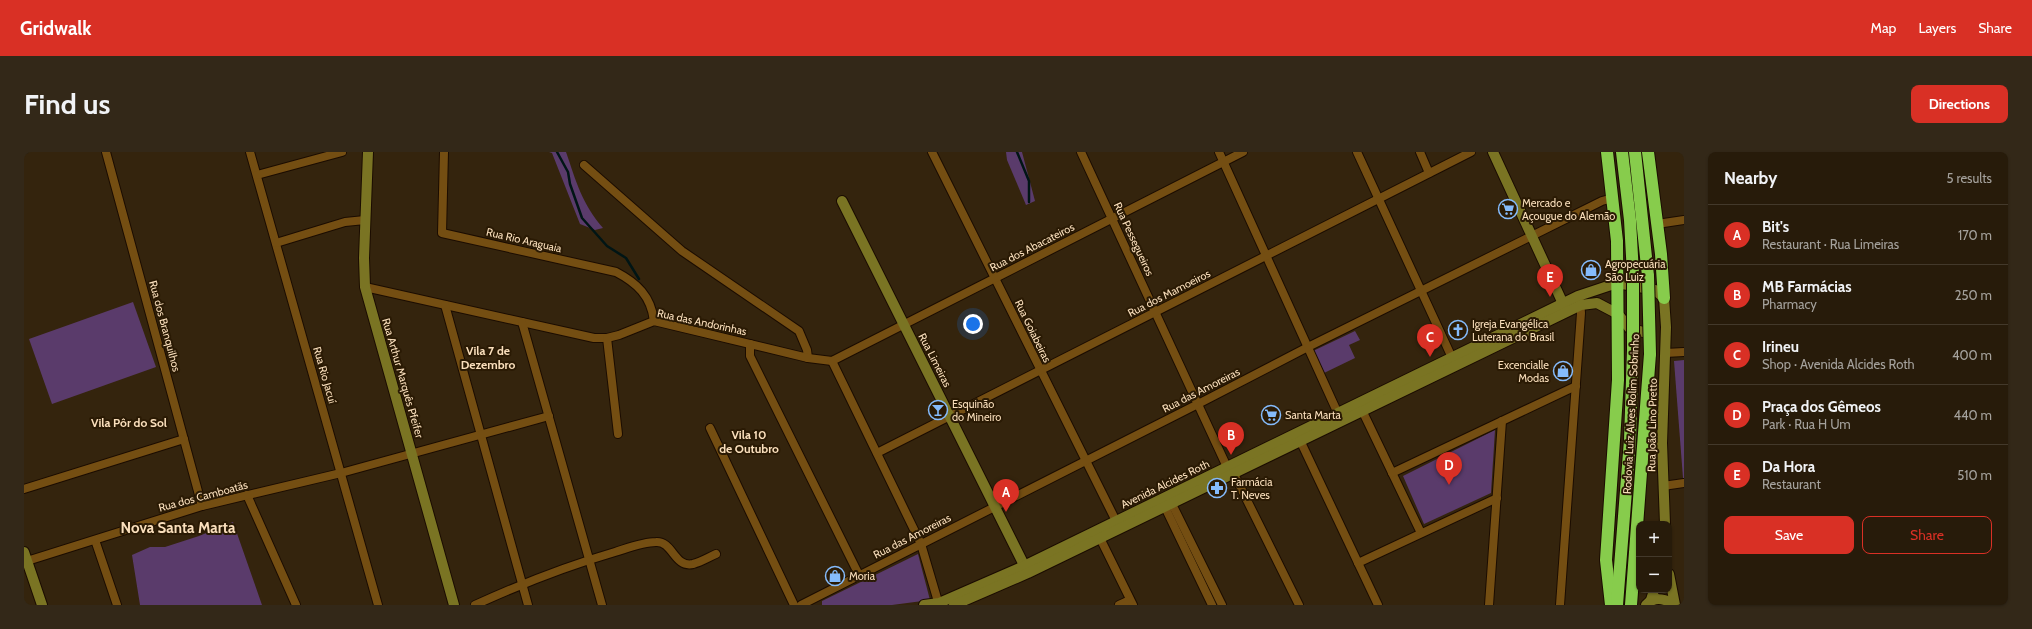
<!DOCTYPE html>
<html lang="en">
<head>
<meta charset="utf-8">
<style>
	:root { --surface:#271b0a; --page:#332818; --text:#f1f3f6; --muted:#a4a19c; --line:#43392b; --accent:#d93025 }
	body { margin:0; font-family:Cabin,sans-serif; background:var(--page); color:var(--text) }
	.controls { position:absolute; right:12px; bottom:12px; display:grid; overflow:hidden; border-radius:8px; box-shadow:0 1px 3px #0004 }
	.controls button { width:36px; height:36px; display:grid; place-items:center; padding:0; border:0; border-bottom:1px solid var(--line); background:var(--surface); color:var(--text); font:20px sans-serif }
	.you { position:absolute; left:949px; top:172px; width:14px; height:14px; margin:-10px; border:3px solid #fff; border-radius:50%; background:#1a73e8; box-shadow:0 0 0 6px #1a73e833 }
	.badge { display:grid; place-items:center; width:26px; height:26px; border-radius:50%; background:var(--accent); color:#fff; font-size:13px; font-weight:700 }
	.pin { position:absolute; translate:-50% -33px; filter:drop-shadow(0 1px 2px #0008) }
	.pin::after { content:''; position:absolute; top:21px; width:14px; height:12px; background:inherit; clip-path:polygon(0 0,100% 0,50% 100%) }
	.list { margin:0; padding:0; list-style:none }
	h2 { display:flex; justify-content:space-between; align-items:center; height:52px; margin:0; padding:0 16px; font-size:17px }
	h2 small { font-size:13px; font-weight:400; color:var(--muted) }
	.list li { display:grid; grid-template-columns:26px 1fr auto; gap:12px; align-items:center; box-sizing:border-box; height:60px; padding:0 16px; border-top:1px solid var(--line) }
	.list b { display:block; font-size:15px; white-space:nowrap }
	.list p { margin:0; font-size:13px; white-space:nowrap; color:var(--muted) }
	.list em { font-size:13px; font-style:normal; color:var(--muted) }
	.actions { display:flex; gap:8px; padding:12px 16px }
	.actions a { flex:1; padding:9px 0; border:1px solid var(--accent); border-radius:8px; text-align:center; font-size:14px; color:var(--accent) }
	.actions .main { background:var(--accent); color:#fff }
	.map { position:relative; flex:none; width:1660px; height:453px; overflow:hidden; border-radius:8px }
	header { display:flex; align-items:center; gap:24px; box-sizing:border-box; height:56px; padding:0 20px; background:var(--accent); color:#fff }
	header strong { font-size:19px }
	nav { display:flex; gap:22px; margin-inline-start:auto; font-size:14px }
	.intro { display:flex; align-items:center; justify-content:space-between; box-sizing:border-box; height:96px; padding:0 24px }
	h1 { margin:0; font-size:28px }
	.button { padding:10px 18px; border-radius:8px; background:var(--accent); color:#fff; font-size:14px; font-weight:700 }
	main { display:flex; gap:24px; padding:0 24px }
	aside { flex:1; background:var(--surface); border-radius:8px; box-shadow:0 1px 3px #0004 }
	.map>svg:first-child { display:block }
	.green { fill:#5a3b6b }
	.lines { fill:none; stroke-linecap:round; stroke-linejoin:round }
	.stream { stroke:#001515; stroke-width:2.5 }
	.street-casing { stroke:#1b0c00; stroke-width:10 }
	.secondary-casing { stroke:#1b0c00; stroke-width:12 }
	.highway-casing { stroke:#1b0c00; stroke-width:14 }
	.street { stroke:#744e12; stroke-width:8 }
	.secondary { stroke:#7a7423; stroke-width:10 }
	.highway { stroke:#87cc4c; stroke-width:12 }
	.highway-bridge-casing { stroke:#1b0c00; stroke-width:14; stroke-linecap:butt }
	.highway-bridge { stroke:#87cc4c; stroke-width:12 }
	.labels { text-anchor:middle; dominant-baseline:central; stroke-width:4; stroke-linejoin:round; paint-order:stroke }
	.poi-label { font-size:11px; fill:#fadfbc; stroke:#2a1a04; text-anchor:start }
	.street-label { font-size:11px; fill:#fadfbc; stroke:#2a1a04 }
	.neighbourhood-label { font-size:12px; font-weight:bold; fill:#fadfbc; stroke:#2a1a04 }
	.district-label { font-size:15px; font-weight:bold; fill:#fadfbc; stroke:#2a1a04 }
</style>
</head>
<body>
<header>
<strong>Gridwalk</strong>
<nav><a>Map</a><a>Layers</a><a>Share</a></nav>
</header>
<div class="intro"><h1>Find us</h1><a class="button">Directions</a></div>
<main>
<div class="map">
<svg width="1660" height="453" viewBox="0 0 1660 453">
	<rect width="100%" height="100%" fill="#34240d"/>
	<g class="green">
		<path d="M525,0h17c10,29 16,52 37,76l-8,2 -15,-6 -28,-71z"/>
		<path d="M982,0h16l13,49 -9,4 -19,-45z"/>
		<path d="M109,150l23,65 -104,37 -23,-65z"/>
		<path d="M1331,179l5,9 -11,5 6,13 -31,15 -11,-22z"/>
		<path d="M1660,208v118h-1l-9,-117z"/>
		<path d="M1471,278l-4,63 -67,31 -21,-48z"/>
		<path d="M209,370l29,83h-122l-8,-50 18,-8h15l34,-11z"/>
		<path d="M894,402l12,46 -38,5h-70v-4z"/>
	</g>
	<g class="lines">
		<g class="stream">
			<path d="M533,0l11,20 2,12 12,34 25,28 19,12 13,21"/>
			<path d="M993,0l12,29v21"/>
			<path d="M0,1l3,-1"/>
		</g>
		<g class="street-casing">
			<g id="street">
				<path d="M82,0l96,354"/>
				<path d="M226,0l128,453"/>
				<path d="M420,0l-2,81 174,39c21,11 35,24 38,49"/>
				<path d="M908,0l184,369"/>
				<path d="M1057,0l146,315 6,5 66,133"/>
				<path d="M1195,0l121,266"/>
				<path d="M1333,0l97,210"/>
				<path d="M1396,0l9,21"/>
				<path d="M560,13l98,86 117,80 8,19 1,8"/>
				<path d="M233,23l85,-23"/>
				<path d="M1633,72l27,-4"/>
				<path d="M252,91l69,-21 20,-2"/>
				<path d="M341,135l229,51h13l12,-3 35,-14 154,37 24,3"/>
				<path d="M421,153l83,300"/>
				<path d="M498,170l80,283"/>
				<path d="M583,186l11,96"/>
				<path d="M726,192v12l109,219"/>
				<path d="M1641,201l19,-1"/>
				<path d="M808,209l411,-209"/>
				<path d="M808,209l89,183 18,61"/>
				<path d="M1336,254l61,127"/>
				<path d="M686,276l84,177"/>
				<path d="M1274,284l80,169"/>
				<path d="M853,301l594,-301"/>
				<path d="M1368,321l184,-87"/>
				<path d="M1639,334l21,-3"/>
				<path d="M0,337l160,-50"/>
				<path d="M223,343l49,110"/>
				<path d="M1145,346l53,107"/>
				<path d="M1138,349l50,104"/>
				<path d="M1074,382l35,71"/>
				<path d="M71,388l22,65"/>
				<path d="M0,410l178,-56 139,-33 208,-57"/>
				<path d="M1334,411l139,-65"/>
				<path d="M451,453c46,-21 92,-39 140,-53 13,-4 28,-10 41,-10 17,-1 18,26 37,22 8,-2 16,-7 23,-10"/>
				<path d="M777,453l397,-201 110,-57 294,-146 11,-3"/>
				<path d="M1095,453l11,-5"/>
				<path d="M1465,453l13,-184"/>
				<path d="M1536,453l21,-292 -1,-12"/>
			</g>
		</g>
		<g class="secondary-casing">
			<g id="secondary">
				<path d="M344,0l-4,106 1,29 89,318"/>
				<path d="M1469,0l72,156"/>
				<path d="M818,49l185,370"/>
				<path d="M0,400l18,53"/>
				<path d="M1645,422l6,31"/>
				<path d="M1627,448l3,-10"/>
				<path d="M900,453l15,-2 85,-37 554,-270 39,-13 38,7 9,8 2,29 -4,116 3,81"/>
				<path d="M930,453l74,-32 553,-268 16,-2 21,11 12,15 18,4"/>
				<path d="M1622,453c8,-9 17,-6 28,-2"/>
			</g>
		</g>
		<g class="highway-casing">
			<g id="highway">
				<path d="M1583,0l10,89 1,139 -12,180 5,45"/>
				<path d="M1598,0l8,68 3,54"/>
				<path d="M1611,0l13,124"/>
				<path d="M1624,0l13,102 3,44"/>
				<path d="M1593,453l13,-165 3,-90"/>
				<path d="M1607,453l19,-251"/>
			</g>
		</g>
		<use href="#street" class="street"/>
		<use href="#secondary" class="secondary"/>
		<use href="#highway" class="highway"/>
		<g class="highway-bridge-casing">
			<g id="highway-bridge">
				<path d="M1609,122v76"/>
				<path d="M1624,124l2,78"/>
			</g>
		</g>
		<use href="#highway-bridge" class="highway-bridge"/>
	</g>
	<defs>
		<g id="supermarket-ring" transform="scale(1)"><circle r="9.5" fill="#2a1a04" stroke="#85bbfb" stroke-width="1.5"/><path d="M-6-5.5h2.5l.6 2H6L4.5 2H-2.5L-4.4-4H-6ZM-1.5 3.2a1.3 1.3 0 1 0 .1 0ZM3 3.2a1.3 1.3 0 1 0 .1 0Z" fill="#85bbfb"/></g>
		<g id="shop-ring" transform="scale(1)"><circle r="9.5" fill="#2a1a04" stroke="#85bbfb" stroke-width="1.5"/><path d="M-5-2.5h2.3a2.7 3.5 0 0 1 5.4 0H5L5.5 6h-11ZM-1.5-2.5h3a1.5 2.3 0 0 0-3 0Z" fill="#85bbfb"/></g>
		<g id="church-ring" transform="scale(1)"><circle r="9.5" fill="#2a1a04" stroke="#85bbfb" stroke-width="1.5"/><path d="M-1.2-6h2.4v3.5h3.3v2.4h-3.3V6h-2.4V-.1h-3.3v-2.4h3.3Z" fill="#85bbfb"/></g>
		<g id="bar-ring" transform="scale(1)"><circle r="9.5" fill="#2a1a04" stroke="#85bbfb" stroke-width="1.5"/><path d="M-6-5H6L.8 .8V4.5H3.5V6h-7V4.5H-.8V.8Z" fill="#85bbfb"/></g>
		<g id="pharmacy-ring" transform="scale(1)"><circle r="9.5" fill="#2a1a04" stroke="#85bbfb" stroke-width="1.5"/><path d="M-2-6h4v4h4v4h-4v4h-4v-4h-4v-4h4Z" fill="#85bbfb"/></g>
	</defs>
	<g fill-rule="evenodd">
		<use href="#supermarket-ring" x="1484" y="57"/>
		<use href="#shop-ring" x="1567" y="118"/>
		<use href="#church-ring" x="1434" y="178"/>
		<use href="#shop-ring" x="1539" y="219"/>
		<use href="#bar-ring" x="914" y="258"/>
		<use href="#supermarket-ring" x="1247" y="263"/>
		<use href="#pharmacy-ring" x="1193" y="336"/>
		<use href="#shop-ring" x="811" y="424"/>
	</g>
	<g class="labels">
		<g class="poi-label">
			<text x="1498" y="51">Mercado e<tspan x="1498" dy="13">Açougue do Alemão</tspan></text>
			<text x="1581" y="112">Agropecuária<tspan x="1581" dy="13">São Luiz</tspan></text>
			<text x="1448" y="172">Igreja Evangélica<tspan x="1448" dy="13">Luterana do Brasil</tspan></text>
			<text x="1525" y="213" text-anchor="end">Excencialle<tspan x="1525" dy="13">Modas</tspan></text>
			<text x="928" y="252">Esquinão<tspan x="928" dy="13">do Mineiro</tspan></text>
			<text x="1261" y="263">Santa Marta</text>
			<text x="1207" y="330">Farmácia<tspan x="1207" dy="13">T. Neves</tspan></text>
			<text x="825" y="424">Moria</text>
		</g>
		<g class="street-label">
			<text transform="translate(1110 87) rotate(65)">Rua Pessegueiros</text>
			<text transform="translate(500 88) rotate(13)">Rua Rio Araguaia</text>
			<text transform="translate(1008 95) rotate(-27)">Rua dos Abacateiros</text>
			<text transform="translate(1145 141) rotate(-27)">Rua dos Mamoeiros</text>
			<text transform="translate(678 170) rotate(12)">Rua das Andorinhas</text>
			<text transform="translate(141 174) rotate(75)">Rua dos Branquilhos</text>
			<text transform="translate(1009 179) rotate(64)">Rua Goiabeiras</text>
			<text transform="translate(911 208) rotate(63)">Rua Limeiras</text>
			<text transform="translate(301 223) rotate(74)">Rua Rio Jacuí</text>
			<text transform="translate(379 226) rotate(74)">Rua Arthur Marquês Pfeifer</text>
			<text transform="translate(1177 238) rotate(-27)">Rua das Amoreiras</text>
			<text transform="translate(1607 262) rotate(-87)">Rodovia Luiz Alves Rolim Sobrinho</text>
			<text transform="translate(1628 273) rotate(-89)">Rua João Lino Pretto</text>
			<text transform="translate(1141 332) rotate(-26)">Avenida Alcides Roth</text>
			<text transform="translate(179 344) rotate(-15)">Rua dos Camboatãs</text>
			<text transform="translate(888 384) rotate(-27)">Rua das Amoreiras</text>
		</g>
		<g class="neighbourhood-label">
			<text x="464" y="198">Vila 7 de<tspan x="464" dy="14">Dezembro</tspan></text>
			<text x="105" y="270">Vila Pôr do Sol</text>
			<text x="725" y="282">Vila 10<tspan x="725" dy="14">de Outubro</tspan></text>
		</g>
		<g class="district-label">
			<text x="154" y="376">Nova Santa Marta</text>
		</g>
	</g>
</svg>
<div class="controls">
<button>+</button>
<button>−</button>
</div>
<div class="you"></div>
<div class="pin badge" style="left:982px;top:360px">A</div>
<div class="pin badge" style="left:1207px;top:303px">B</div>
<div class="pin badge" style="left:1406px;top:205px">C</div>
<div class="pin badge" style="left:1425px;top:333px">D</div>
<div class="pin badge" style="left:1526px;top:145px">E</div>
</div>
<aside>
<h2>Nearby<small>5 results</small></h2>
<ul class="list">
<li><span class="badge">A</span><div><b>Bit's</b><p>Restaurant · Rua Limeiras</p></div><em>170 m</em></li>
<li><span class="badge">B</span><div><b>MB Farmácias</b><p>Pharmacy</p></div><em>250 m</em></li>
<li><span class="badge">C</span><div><b>Irineu</b><p>Shop · Avenida Alcides Roth</p></div><em>400 m</em></li>
<li><span class="badge">D</span><div><b>Praça dos Gêmeos</b><p>Park · Rua H Um</p></div><em>440 m</em></li>
<li><span class="badge">E</span><div><b>Da Hora</b><p>Restaurant</p></div><em>510 m</em></li>
</ul>
<div class="actions"><a class="main">Save</a><a>Share</a></div>
</aside>
</main>
</body>
</html>
